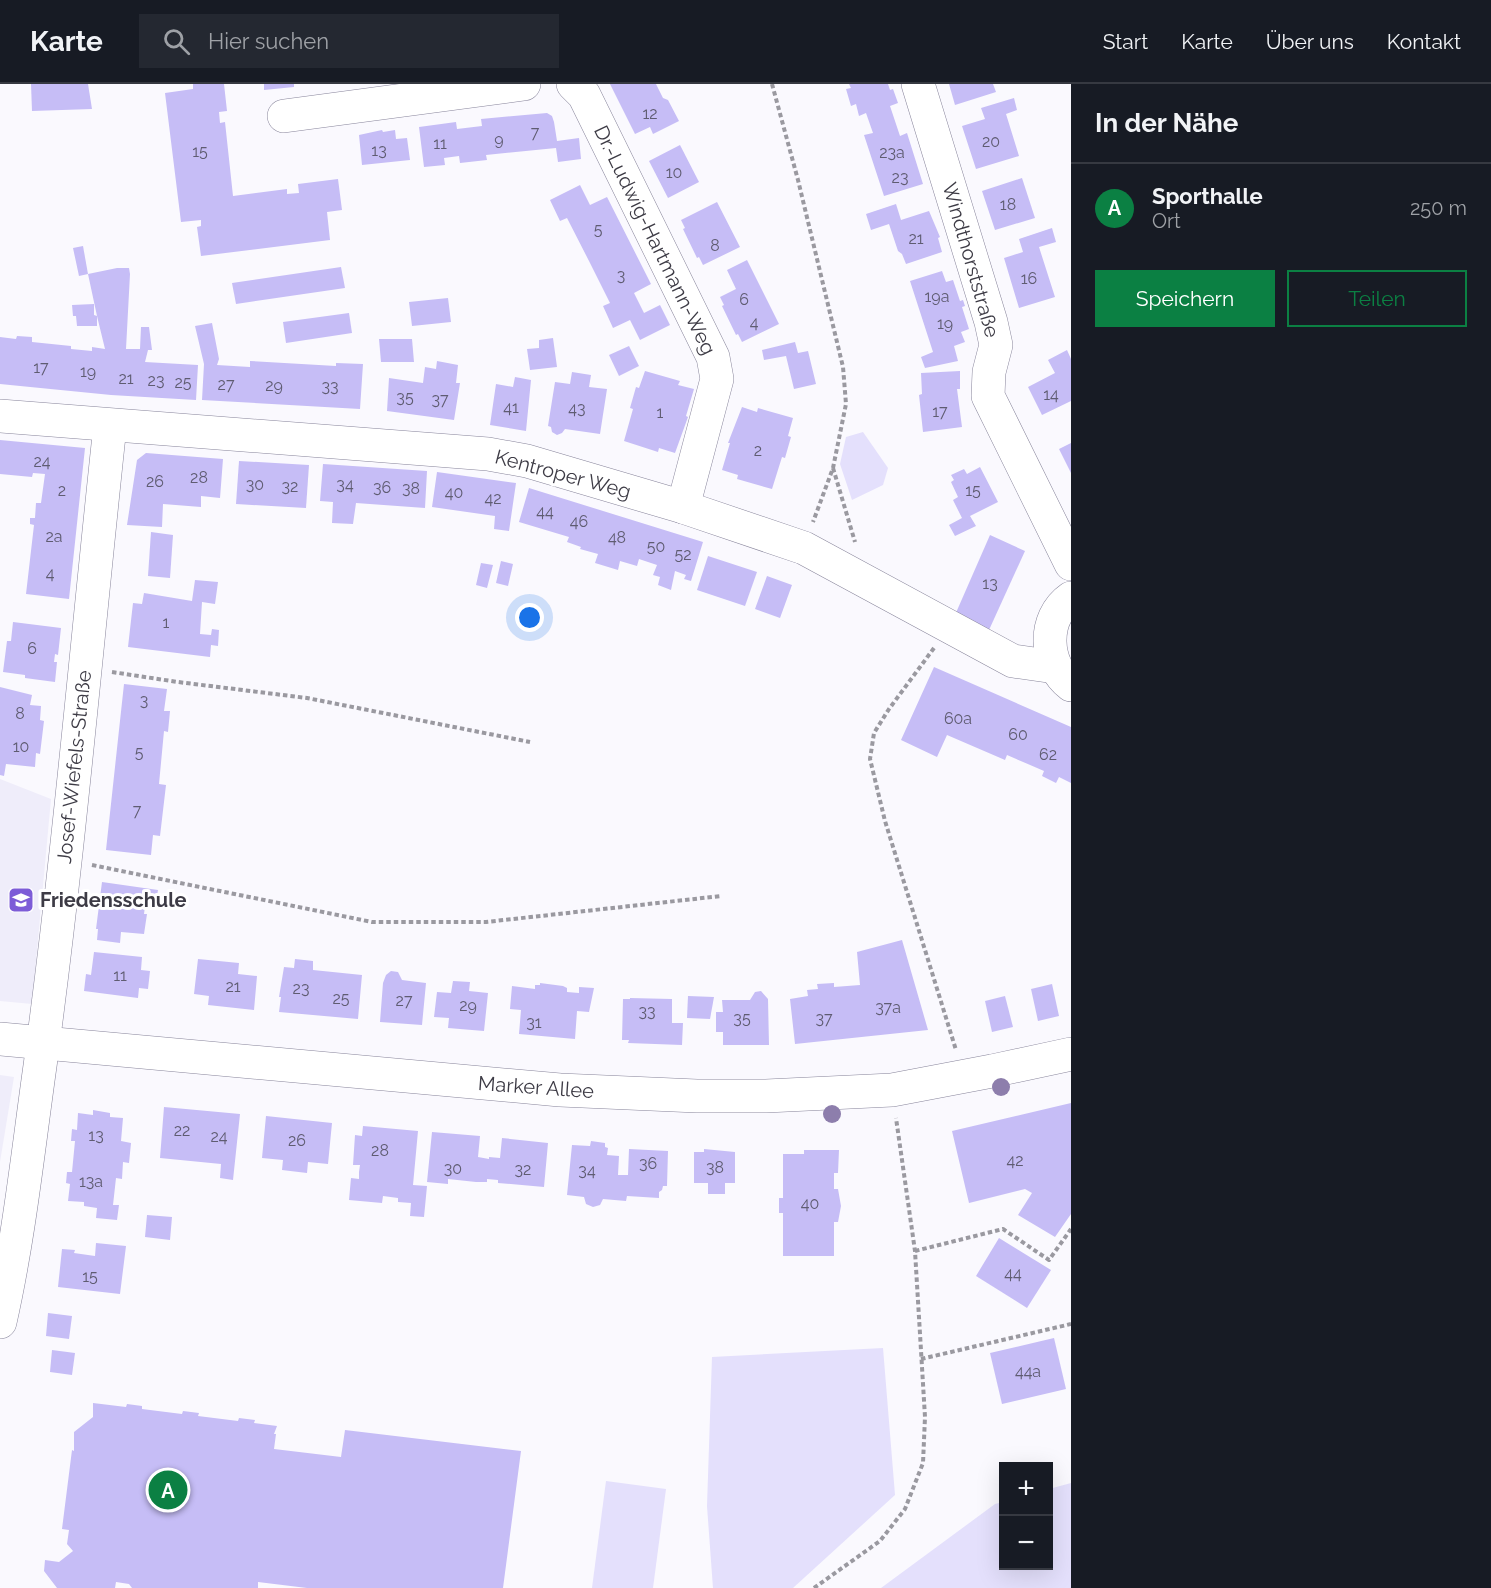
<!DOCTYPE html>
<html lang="de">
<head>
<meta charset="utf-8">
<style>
	:root { --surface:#171b24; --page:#242831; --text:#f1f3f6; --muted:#9ea1a6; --line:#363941; --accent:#0b8043 }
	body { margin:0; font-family:Raleway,sans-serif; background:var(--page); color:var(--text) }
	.controls { position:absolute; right:18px; bottom:18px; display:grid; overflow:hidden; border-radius:0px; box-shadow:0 6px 24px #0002 }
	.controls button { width:54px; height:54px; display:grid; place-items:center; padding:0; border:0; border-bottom:2px solid var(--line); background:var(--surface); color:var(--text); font:30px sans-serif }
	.you { position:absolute; left:530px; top:534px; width:21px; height:21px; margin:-15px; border:4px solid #fff; border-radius:50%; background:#1a73e8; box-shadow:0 0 0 9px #1a73e833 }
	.badge { display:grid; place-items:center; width:39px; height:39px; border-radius:50%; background:var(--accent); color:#fff; font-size:20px; font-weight:700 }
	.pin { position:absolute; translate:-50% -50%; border:3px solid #fff; box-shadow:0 2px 6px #0006 }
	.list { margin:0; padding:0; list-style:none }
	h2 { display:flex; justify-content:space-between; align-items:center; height:78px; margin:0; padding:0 24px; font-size:26px }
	h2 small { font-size:20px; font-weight:400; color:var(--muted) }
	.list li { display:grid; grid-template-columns:39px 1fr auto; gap:18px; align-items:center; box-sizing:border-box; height:90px; padding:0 24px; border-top:2px solid var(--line) }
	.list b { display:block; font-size:22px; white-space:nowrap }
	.list p { margin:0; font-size:20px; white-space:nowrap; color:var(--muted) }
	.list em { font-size:20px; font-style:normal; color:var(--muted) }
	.actions { display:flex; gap:12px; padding:18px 24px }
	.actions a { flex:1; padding:14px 0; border:2px solid var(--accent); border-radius:0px; text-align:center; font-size:21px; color:var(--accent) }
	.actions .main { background:var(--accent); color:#fff }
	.icon { flex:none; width:33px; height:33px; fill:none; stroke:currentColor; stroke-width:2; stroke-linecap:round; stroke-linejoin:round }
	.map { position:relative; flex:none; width:1071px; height:1504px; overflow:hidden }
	header { display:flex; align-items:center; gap:36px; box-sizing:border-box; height:84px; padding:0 30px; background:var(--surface); border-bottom:2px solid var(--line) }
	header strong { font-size:28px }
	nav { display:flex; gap:33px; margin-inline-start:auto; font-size:21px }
	.search { width:420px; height:54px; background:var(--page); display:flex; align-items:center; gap:15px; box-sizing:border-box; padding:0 21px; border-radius:0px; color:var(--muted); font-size:22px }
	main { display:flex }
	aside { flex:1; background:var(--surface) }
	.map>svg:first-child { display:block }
	.built { fill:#efedfa }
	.green { fill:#e4e0fc }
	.building { fill:#c6bdf6 }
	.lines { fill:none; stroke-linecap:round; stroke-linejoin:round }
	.minor-casing { stroke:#88859b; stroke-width:34 }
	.path { stroke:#9a99a0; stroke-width:4; stroke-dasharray:4.5 3; stroke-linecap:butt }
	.minor { stroke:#fff; stroke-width:33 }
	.tree { fill:#8d7eac }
	.labels { text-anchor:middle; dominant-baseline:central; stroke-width:6; stroke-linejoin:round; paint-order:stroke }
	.number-label { font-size:16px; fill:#5f5c71 }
	.street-label { font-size:20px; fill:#3d3b45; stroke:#fff }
	.poi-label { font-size:20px; font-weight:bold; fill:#3d3b45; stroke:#fff; text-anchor:start }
</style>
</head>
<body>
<header>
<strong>Karte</strong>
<div class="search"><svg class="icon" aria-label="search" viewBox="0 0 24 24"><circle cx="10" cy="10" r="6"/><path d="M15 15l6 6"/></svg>Hier suchen</div>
<nav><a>Start</a><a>Karte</a><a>Über uns</a><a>Kontakt</a></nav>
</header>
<main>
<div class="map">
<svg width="1071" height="1504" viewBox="0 0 1071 1504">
	<rect width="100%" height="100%" fill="#faf9fe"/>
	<g class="built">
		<path d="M0,695l51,20 -19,205 -32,-3z"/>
		<path d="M0,991l14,2 -14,85z"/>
	</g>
	<g class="green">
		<path d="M863,348l25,36 -5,17 -31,15 -12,-36 6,-27z"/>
		<path d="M883,1264l12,147 -102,93h-80l-6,-82 5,-149z"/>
		<path d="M606,1397l60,8 -13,99h-61z"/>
		<path d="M1071,1399v105h-190l114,-84 8,-2 1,64h44l1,-77z"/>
	</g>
	<g class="building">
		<path d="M31,0h57l4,25 -60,2z"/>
		<path d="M193,0h31l3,27 -8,1 1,11 5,-1 8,74 54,-7v5l12,-1 -1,-9 40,-5 4,31 -15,2 3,28 -129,16 -4,-29 4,-1v-6l-20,2 -16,-129 28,-4z"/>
		<path d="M264,0h30v3l-30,3z"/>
		<path d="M610,0h46l7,14 5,2 11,21 -26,13 -3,-7 -15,7z"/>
		<path d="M849,0h39l2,6 3,-1 5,14 -8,3 10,30 7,-3 16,51 -39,12 -20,-61 9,-2 -7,-20 -7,3 -3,-12 -5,2 -5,-17 5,-1z"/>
		<path d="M949,0h44l3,8 -41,13z"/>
		<path d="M1014,14l3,12 -11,4 13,42 -43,13 -14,-43 23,-7 -4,-11z"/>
		<path d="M547,29l5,3 2,6 3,19 22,-3 2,21 -23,3 -2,-14 -70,7 1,5 -27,3 -1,-7 -15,2 1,7 -21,2 -5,-40 37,-5 1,7 25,-3 -1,-7z"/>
		<path d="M382,46l1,2 12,-2 1,9 11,-1 3,22 -48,5 -3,-30z"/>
		<path d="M680,61l19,37 -31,16 -19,-37z"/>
		<path d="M1022,94l13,40 -40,12 -13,-39z"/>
		<path d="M580,101l10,20 17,-8 44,87 -17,9 10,20 16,-8 10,20 -30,15 -10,-20 -17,8 -10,-22 7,-3 -21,-42 -22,-43 -7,3 -10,-21z"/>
		<path d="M717,118l23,45 -37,18 -4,-8 -2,1 -14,-29 2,-1 -4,-8z"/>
		<path d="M896,120l5,16 28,-9 11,26 -2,1 4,14 -36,12 -4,-10 -4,-3 -9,-27 -18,6 -5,-16z"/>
		<path d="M1052,144l4,14 -17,5 16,50 -36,11 -15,-50 19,-6 -4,-13z"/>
		<path d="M83,162l5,28 -9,2 -6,-28z"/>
		<path d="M747,176l32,64 -37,18 -4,-8 -2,1 -14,-29 2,-1 -4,-8 16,-8 -9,-19z"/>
		<path d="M341,183l4,21 -109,16 -4,-21z"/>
		<path d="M117,184h12l1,6 -4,75h14l1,-22h8l3,23h-4l-3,12 53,3 -2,35 -85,-5 -111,-11v-47l16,2 1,-3 15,1v5l39,4v3l21,2v-4l13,2 -8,-33v10h-20l-1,-10h-3l-1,-11 22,-1v11l3,1 -9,-42z"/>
		<path d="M942,187l4,11 7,-2 7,21 3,-1 2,6 -3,1 7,22 -8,3 4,10 -11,4 4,15 -33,7 -4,-11 12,-5 -23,-71z"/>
		<path d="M448,214l3,24 -39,4 -3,-24z"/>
		<path d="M349,229l3,20 -66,10 -3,-21z"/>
		<path d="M212,239l7,36 -2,6 33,2v-6l86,5v-3l27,1 -3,45 -158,-9 2,-36 -9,-38z"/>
		<path d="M553,254l4,29 -27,3 -3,-21 12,-1v-8z"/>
		<path d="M379,255h33l2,23h-33z"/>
		<path d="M795,258l3,11 10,-2 8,33 -22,5 -8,-33 -22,4 -2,-10z"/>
		<path d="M629,262l10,20 -20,10 -10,-21z"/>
		<path d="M1067,266l4,9v42l-29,14 -14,-28 27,-14 -7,-13z"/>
		<path d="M437,277l21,4 -2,18h4l-6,37 -67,-9 2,-33 34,5 2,-16 11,2z"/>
		<path d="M645,287l35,10 -2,4 16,4 -8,27 2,1 -13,36 -16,-5 -1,4 -34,-11 9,-32 -3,-1 6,-21 3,1z"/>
		<path d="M960,287v18h-3l5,38 -39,5 -4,-37 3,-1 -1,-21z"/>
		<path d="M572,288l19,3 -2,12 18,2 -7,45 -35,-5 -3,4 -5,2 -5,-3 -1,-5 -3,-1 7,-44 15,2z"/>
		<path d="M515,293l16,3 -5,51 -36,-6 6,-41 17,3z"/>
		<path d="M742,323l15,5 1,-4 35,10 -5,18 3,1 -6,21 -3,-1 -10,32 -35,-10 1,-4 -16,-5 8,-27h-2z"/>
		<path d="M0,356l85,8 -16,151 -43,-5 8,-69 -4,-1v-6h5l1,-15h5l4,-29 -12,-1 -1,4 -32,-3z"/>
		<path d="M1071,359v30l-12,-24z"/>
		<path d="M146,369l77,6 -3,39 -19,-2v11l-38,-3 -1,23 -35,-2 10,-65z"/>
		<path d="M239,377l70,4 -3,43 -70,-4z"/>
		<path d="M323,380l104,7 -2,37 -69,-5 -3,21 -21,-1 1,-21 -13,-1z"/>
		<path d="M980,383l18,35 -28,14 6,10 -21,10 -6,-11 13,-7 -9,-18 5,-3 -7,-15 3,-2 -3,-5 13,-6 3,5z"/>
		<path d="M437,388l79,11 -7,48 -15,-2 1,-13 -63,-9z"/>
		<path d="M529,404l174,54 -12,39 -7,-2 2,-4 -11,-4 -4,19 -13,-5 2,-8 -7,-2 4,-10 -18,-6 -2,7 -17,-5 -2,9 -23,-7 3,-9 -18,-5 1,-2 -14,-5 2,-5 -50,-15z"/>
		<path d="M151,448l22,3 -3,43 -22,-2z"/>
		<path d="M990,451l35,16 -36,79 -34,-15z"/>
		<path d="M708,472l49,16 -12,34 -48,-16z"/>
		<path d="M501,477l12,3 -5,22 -12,-3z"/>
		<path d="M481,479l12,2 -6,23 -11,-3z"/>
		<path d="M767,492l25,9 -12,33 -25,-9z"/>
		<path d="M195,496l23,2 -3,22 -13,-2 -2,32 11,1 1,-6 7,1 -1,16 -7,-1 -1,12 -82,-10 5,-44 9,1 2,-11 48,8z"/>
		<path d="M13,538l48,6 -3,27 -3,-1 -1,8h3l-2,20 -30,-4v-3l-22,-3 4,-31h4z"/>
		<path d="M934,583l137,60v56l-12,-6 -3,6 -14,-7 2,-5 -37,-16 -2,5 -58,-25 -10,22 -36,-17z"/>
		<path d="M124,600l43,5 -3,22h6l-2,21 -4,-1 -5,53 7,1 -6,51 -7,-1 -2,20 -45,-5z"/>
		<path d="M0,603l32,8 -2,10 11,1 -1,14 4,1 -4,33 -4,-1 -1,14 -29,-3 -2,12 -4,-1z"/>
		<path d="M102,798l56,8 -3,17 -10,-1 -1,8h3l-3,20 -23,-2 -1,11 -23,-3 1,-11h-2z"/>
		<path d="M902,856l26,90 -133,14 -5,-45 18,-3 -1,-6 11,-1 -1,-5 17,-1v4l26,-2 -3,-33z"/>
		<path d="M94,868l48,5 -1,13 9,1 -2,18 -9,-1 -1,10 -54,-7 2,-17 5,1z"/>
		<path d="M198,875l41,4 -1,11 19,2 -3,34 -46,-5 1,-9 -15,-2z"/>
		<path d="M295,875l18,2v9l49,5 -4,44 -79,-7 2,-15h-2l5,-30 10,1z"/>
		<path d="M391,887l7,1 4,8 24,3 -4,42 -42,-3 3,-39 3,-8z"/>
		<path d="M453,897l17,1 -1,9 19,2 -4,38 -36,-3 1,-10 -15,-1 3,-25 14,1z"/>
		<path d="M540,899l23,3 4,2v4l12,1v-6l15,1 -5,24 -12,-1 -2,28 -56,-5 2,-24 -11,-1 2,-23 23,3v-4h5z"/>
		<path d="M1052,900l7,32 -21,5 -7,-32z"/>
		<path d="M761,907l7,8 1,46h-46v-13h-7v-20h7l-1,-12h28l5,-8z"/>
		<path d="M688,912l26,1 -4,22 -23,-1z"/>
		<path d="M1005,912l8,31 -21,5 -7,-31z"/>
		<path d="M630,914l42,1v24h11l-1,22 -54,-2 1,-3h-7l1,-41h7z"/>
		<path d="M1071,1019v111l-16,23 -37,-22 14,-22 -7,-4 -56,14 -17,-72z"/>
		<path d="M164,1023l76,7 -7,66 -13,-2 1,-14 -61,-6z"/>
		<path d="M93,1026l17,3v4l13,1 -2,23 10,2 -2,20 -6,-1 -1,17 -6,-1 -3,27h6l-2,15 -21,-2 1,-10 -13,-2v-4l-16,-1 2,-17 -4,-1 1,-11h5l3,-31h-4l1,-12 5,1 1,-17 15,2z"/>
		<path d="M266,1032l66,7 -4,41 -20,-2 -1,11 -25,-3 1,-10 -21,-2z"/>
		<path d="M363,1042l55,5 -5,54 14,1 -3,31 -14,-1 1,-13 -13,-1v-4l-15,-2 -1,7 -33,-3 2,-22 8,1v-7l1,-7h-7l2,-30 7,1z"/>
		<path d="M432,1048l48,4 -2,21 11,2v-2l11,1 2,-20 46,5 -4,44 -46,-4v-3l-11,-1v3h-11l-28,-3v5l-21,-2z"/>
		<path d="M591,1057l14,2v4l3,1 -1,7 12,1 -1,19h10l1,-26 39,2 -1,35h-4l-1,4 -3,2v6l-32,-2 -1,5 -23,-2 -3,6 -7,2 -7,-3 -2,-7 -17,-2 5,-50 18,1z"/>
		<path d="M704,1065l31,3v31h-10v11h-17v-11h-14v-31h10z"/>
		<path d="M804,1066h35l-1,23h-4v16h4l3,17 -3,16h-4v34h-51v-43h-4v-15h4v-44h21z"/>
		<path d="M147,1131l25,2 -2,23 -25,-3z"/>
		<path d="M999,1154l52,32 -24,38 -51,-32z"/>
		<path d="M96,1159l30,3 -6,48 -62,-7 4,-38 13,1 -1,3 21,3z"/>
		<path d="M48,1229l24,3 -3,23 -23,-3z"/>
		<path d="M1054,1254l12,51 -64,15 -12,-51z"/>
		<path d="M52,1266l23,3 -3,22 -22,-3z"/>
		<path d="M93,1319l33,4 1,-3 15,2v3l40,5 1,-3 16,2 -1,3 40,5 1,-3 16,2 -1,3 23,3 -3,8h2l-2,15 67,8 4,-27 176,21 -18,137h-196l-49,-6v6h-126l-3,-4 -13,-2 -1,6h-58l-13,-17 1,-11 14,2 14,-11 -6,-7 2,-14 -7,-1 10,-79 2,1v-19l19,-15z"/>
	</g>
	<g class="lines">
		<g class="minor-casing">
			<g id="minor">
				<path d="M573,0l11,11 129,262 4,22 -34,128"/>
				<path d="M918,0l73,238 5,23 -7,27 -1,24 83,168"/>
				<path d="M284,32l240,-32"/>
				<path d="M0,332l488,38 39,7 156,46 121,41 209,113 42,6"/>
				<path d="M1071,514c-29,20 -27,67 0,87"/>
				<path d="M0,955l560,51 137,6h69l126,-6 100,-19 79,-17"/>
				<path d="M0,1238c19,-84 28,-171 40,-256 29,-212 47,-427 70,-640"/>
			</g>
		</g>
		<g class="path">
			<path d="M772,0l26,96 45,187 3,37 -13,64 -20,54"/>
			<path d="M833,384l22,74"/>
			<path d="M934,564l-45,61 -15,24 -4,26 15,62 71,229"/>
			<path d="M112,588l66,10 129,16 223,44"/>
			<path d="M92,781l280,57h114l235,-26"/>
			<path d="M915,1167l88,-22 46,31 22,-31"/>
			<path d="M921,1275l150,-35"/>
			<path d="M814,1504l66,-47 25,-32 18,-46 2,-46 -10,-166 -19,-133"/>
		</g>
		<use href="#minor" class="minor"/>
	</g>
	<g class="tree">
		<circle cx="1001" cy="1003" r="9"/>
		<circle cx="832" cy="1030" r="9"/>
	</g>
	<defs>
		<g id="school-square" transform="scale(1.35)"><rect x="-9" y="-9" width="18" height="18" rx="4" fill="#7d5cd7" stroke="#fff"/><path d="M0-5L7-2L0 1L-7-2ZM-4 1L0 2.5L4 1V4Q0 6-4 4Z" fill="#fff"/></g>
	</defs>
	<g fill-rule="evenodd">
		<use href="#school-square" x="21" y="816"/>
	</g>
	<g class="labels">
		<g class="number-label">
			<text x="650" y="29">12</text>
			<text x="535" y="48">7</text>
			<text x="499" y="55">9</text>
			<text x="991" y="57">20</text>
			<text x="440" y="59">11</text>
			<text x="379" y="66">13</text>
			<text x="200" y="67">15</text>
			<text x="892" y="68">23a</text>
			<text x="674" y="88">10</text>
			<text x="900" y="93">23</text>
			<text x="1008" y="120">18</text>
			<text x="598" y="145">5</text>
			<text x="916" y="154">21</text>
			<text x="715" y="161">8</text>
			<text x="621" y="191">3</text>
			<text x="1029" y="194">16</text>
			<text x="937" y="212">19a</text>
			<text x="744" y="215">6</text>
			<text x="754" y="238">4</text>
			<text x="945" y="239">19</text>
			<text x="41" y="283">17</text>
			<text x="88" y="287">19</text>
			<text x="126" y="294">21</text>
			<text x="156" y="296">23</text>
			<text x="183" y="298">25</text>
			<text x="226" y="300">27</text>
			<text x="274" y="301">29</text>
			<text x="330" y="302">33</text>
			<text x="1051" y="310">14</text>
			<text x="405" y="313">35</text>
			<text x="440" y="315">37</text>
			<text x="511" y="323">41</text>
			<text x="577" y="324">43</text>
			<text x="940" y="327">17</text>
			<text x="660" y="328">1</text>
			<text x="758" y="366">2</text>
			<text x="42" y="377">24</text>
			<text x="199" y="393">28</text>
			<text x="155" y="397">26</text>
			<text x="255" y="400">30</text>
			<text x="345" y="400">34</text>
			<text x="290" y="402">32</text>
			<text x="382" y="403">36</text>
			<text x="411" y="404">38</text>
			<text x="62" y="406">2</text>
			<text x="973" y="406">15</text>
			<text x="454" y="408">40</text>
			<text x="493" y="414">42</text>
			<text x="545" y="427">44</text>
			<text x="579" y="437">46</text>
			<text x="54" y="452">2a</text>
			<text x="617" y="453">48</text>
			<text x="656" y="462">50</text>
			<text x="683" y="470">52</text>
			<text x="50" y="489">4</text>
			<text x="990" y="499">13</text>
			<text x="166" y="538">1</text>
			<text x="32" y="564">6</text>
			<text x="144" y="616">3</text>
			<text x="20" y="629">8</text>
			<text x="958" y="634">60a</text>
			<text x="1018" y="650">60</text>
			<text x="21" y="662">10</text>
			<text x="139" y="668">5</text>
			<text x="1048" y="670">62</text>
			<text x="137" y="726">7</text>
			<text x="120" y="891">11</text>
			<text x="233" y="902">21</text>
			<text x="301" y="904">23</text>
			<text x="341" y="914">25</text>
			<text x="404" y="916">27</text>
			<text x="468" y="921">29</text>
			<text x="888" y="923">37a</text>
			<text x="647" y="927">33</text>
			<text x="742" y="934">35</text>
			<text x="824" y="934">37</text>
			<text x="534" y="938">31</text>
			<text x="182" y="1046">22</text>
			<text x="96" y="1051">13</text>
			<text x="219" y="1052">24</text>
			<text x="297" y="1056">26</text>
			<text x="380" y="1066">28</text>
			<text x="1015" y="1076">42</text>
			<text x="648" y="1079">36</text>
			<text x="715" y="1083">38</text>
			<text x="453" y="1084">30</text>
			<text x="523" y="1085">32</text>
			<text x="587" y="1086">34</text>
			<text x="91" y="1097">13a</text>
			<text x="810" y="1119">40</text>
			<text x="1013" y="1189">44</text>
			<text x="90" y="1192">15</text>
			<text x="1028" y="1287">44a</text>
		</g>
		<g class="street-label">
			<text transform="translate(655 156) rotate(64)">Dr.-Ludwig-Hartmann-Weg</text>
			<text transform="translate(971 176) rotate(74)">Windthorststraße</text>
			<text transform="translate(563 390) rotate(15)">Kentroper Weg</text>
			<text transform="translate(74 683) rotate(-84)">Josef-Wiefels-Straße</text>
			<text transform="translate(536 1003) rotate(4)">Marker Allee</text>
		</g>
		<g class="poi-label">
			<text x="40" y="816">Friedensschule</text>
		</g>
	</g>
</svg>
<div class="controls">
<button>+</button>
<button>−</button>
</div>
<div class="you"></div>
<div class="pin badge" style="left:168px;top:1406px">A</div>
</div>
<aside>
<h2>In der Nähe<small></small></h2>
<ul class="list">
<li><span class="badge">A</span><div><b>Sporthalle</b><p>Ort</p></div><em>250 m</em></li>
</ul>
<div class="actions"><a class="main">Speichern</a><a>Teilen</a></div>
</aside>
</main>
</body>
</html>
